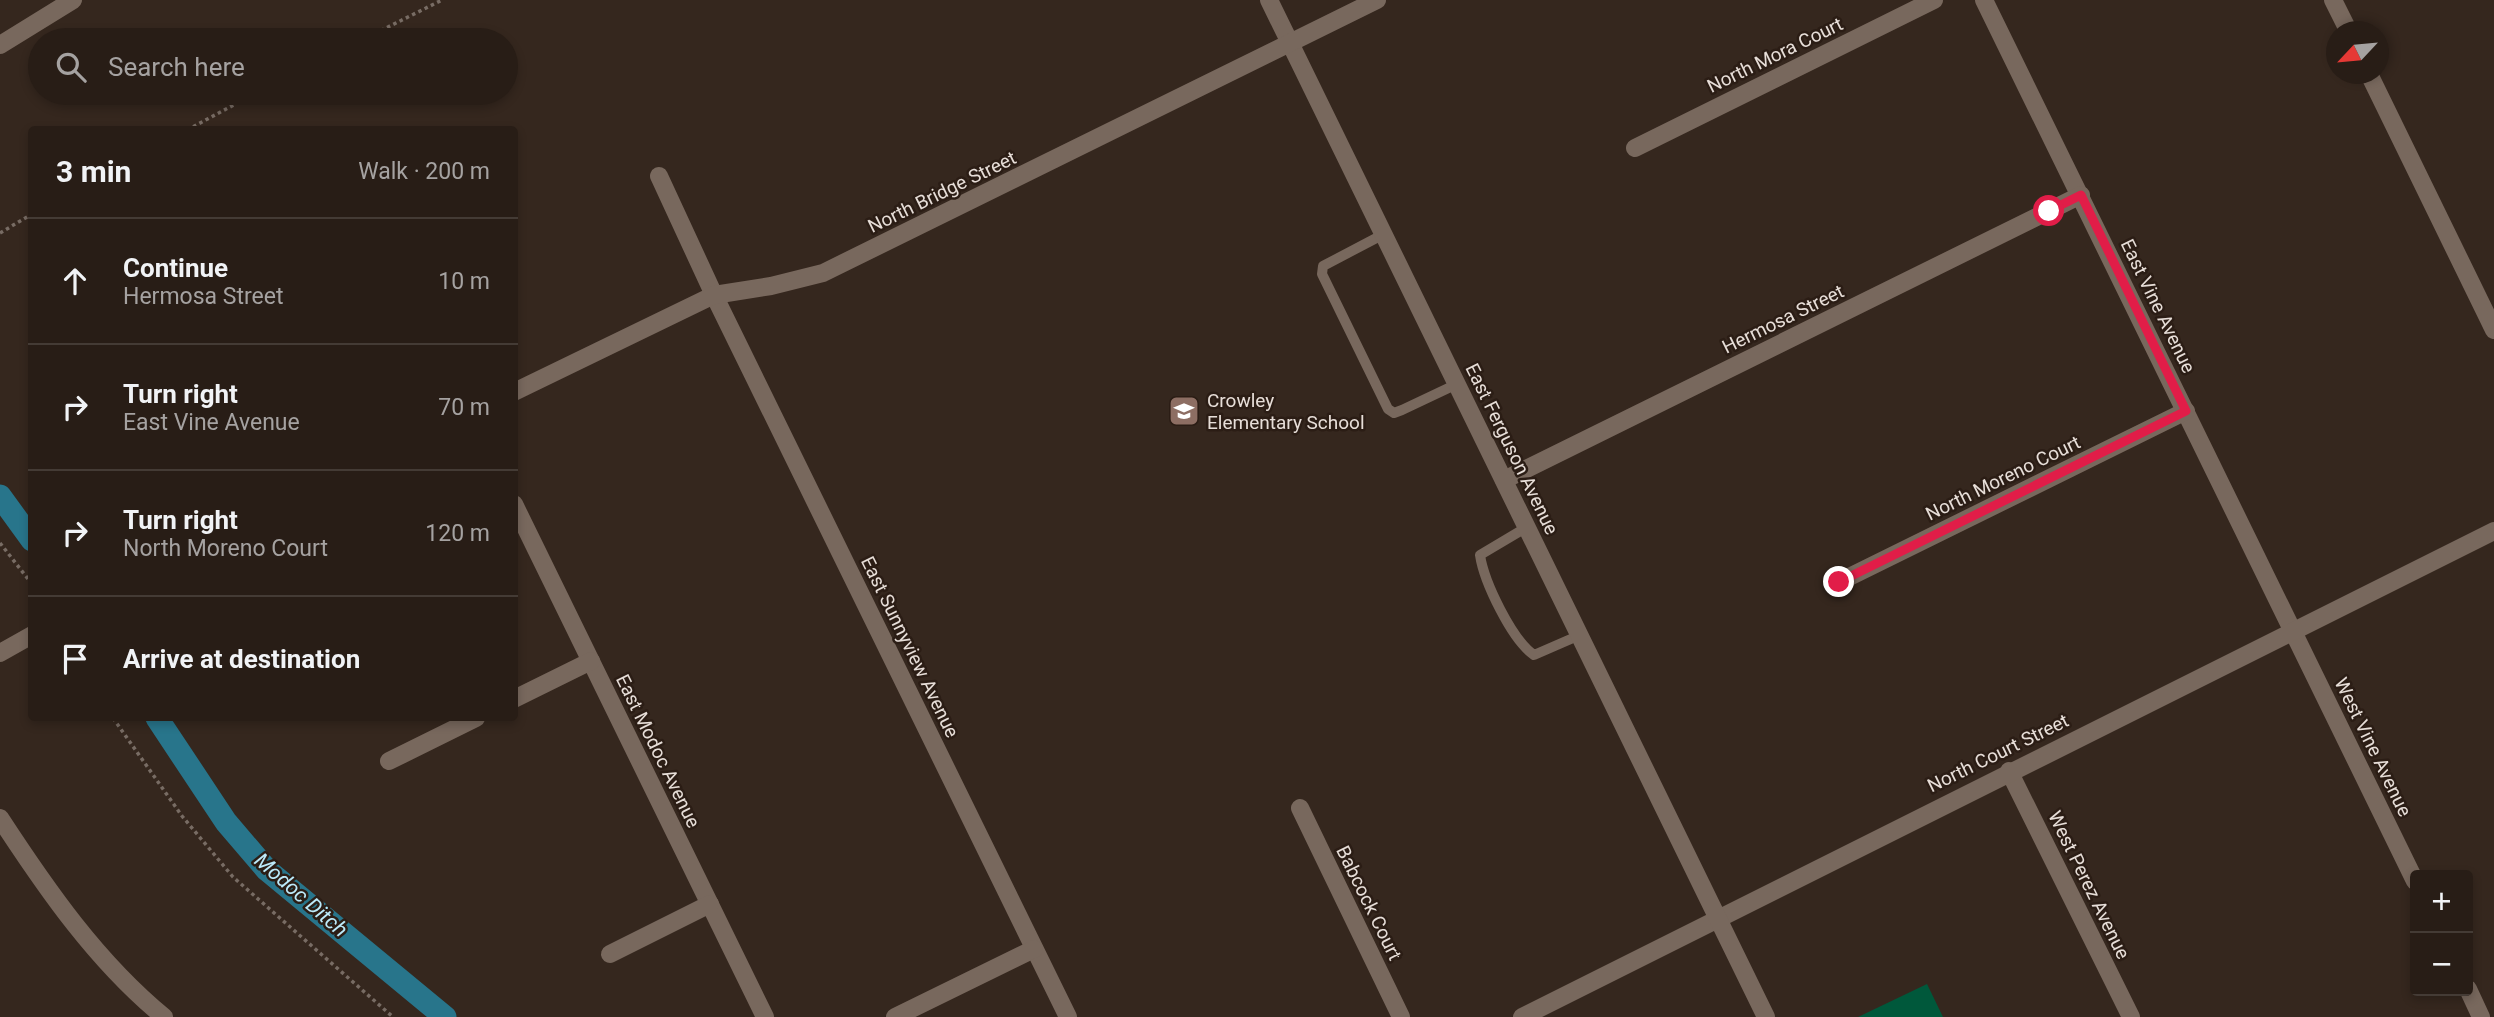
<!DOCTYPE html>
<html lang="en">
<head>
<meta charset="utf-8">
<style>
	:root { --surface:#281d16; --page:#30261f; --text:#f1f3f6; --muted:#a5a2a1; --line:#443b35 }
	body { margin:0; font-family:Roboto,sans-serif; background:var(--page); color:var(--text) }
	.controls { position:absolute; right:21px; bottom:21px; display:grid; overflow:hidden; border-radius:7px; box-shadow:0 4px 10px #0003 }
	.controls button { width:63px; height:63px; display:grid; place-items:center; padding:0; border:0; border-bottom:2px solid var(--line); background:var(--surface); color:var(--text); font:35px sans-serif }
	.compass { position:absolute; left:2326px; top:21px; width:63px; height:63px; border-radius:50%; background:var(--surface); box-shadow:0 4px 10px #0003; rotate:244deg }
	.stop { position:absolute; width:21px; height:21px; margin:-16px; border:5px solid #e11d48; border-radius:50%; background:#fff }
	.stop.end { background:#e11d48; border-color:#fff; box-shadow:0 2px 7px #0008 }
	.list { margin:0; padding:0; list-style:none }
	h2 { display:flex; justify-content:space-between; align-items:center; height:91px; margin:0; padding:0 28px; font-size:30px }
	h2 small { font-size:23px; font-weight:400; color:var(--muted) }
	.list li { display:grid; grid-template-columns:46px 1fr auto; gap:21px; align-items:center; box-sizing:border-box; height:126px; padding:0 28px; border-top:2px solid var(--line) }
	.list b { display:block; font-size:26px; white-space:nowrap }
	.list p { margin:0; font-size:23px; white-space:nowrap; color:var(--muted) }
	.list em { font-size:23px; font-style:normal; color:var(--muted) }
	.icon { flex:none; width:38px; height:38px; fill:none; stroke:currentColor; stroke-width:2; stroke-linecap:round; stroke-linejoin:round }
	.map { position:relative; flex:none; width:2494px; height:1017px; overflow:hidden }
	.search { position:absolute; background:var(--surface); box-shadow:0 4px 10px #0003; left:28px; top:28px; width:490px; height:77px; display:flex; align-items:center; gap:18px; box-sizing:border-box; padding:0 24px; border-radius:38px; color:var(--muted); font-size:26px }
	.panel { position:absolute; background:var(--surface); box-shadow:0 4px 10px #0003; left:28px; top:126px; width:490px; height:595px; border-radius:7px }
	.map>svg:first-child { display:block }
	.green { fill:#00583b }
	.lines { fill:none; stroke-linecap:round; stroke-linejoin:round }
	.canal { stroke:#28758b; stroke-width:23 }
	.path { stroke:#786c64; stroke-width:3.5; stroke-dasharray:3.5 3.5; stroke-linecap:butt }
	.service { stroke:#78685d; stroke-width:10 }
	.minor { stroke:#78685d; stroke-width:18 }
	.tertiary { stroke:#78685d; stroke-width:18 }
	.route { stroke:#e11d48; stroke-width:9 }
	.labels { text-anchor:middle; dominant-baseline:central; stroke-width:5; stroke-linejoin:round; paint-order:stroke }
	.street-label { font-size:19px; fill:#e7ded8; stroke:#2b1d15 }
	.poi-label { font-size:19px; fill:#e7ded8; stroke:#2b1d15; text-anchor:start }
	.water-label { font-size:21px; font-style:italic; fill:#bceafa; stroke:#2b1d15 }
</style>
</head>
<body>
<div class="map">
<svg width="2494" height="1017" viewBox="0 0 2494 1017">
	<rect width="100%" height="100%" fill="#35271e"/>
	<path class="green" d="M1927,984l16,33h-85z"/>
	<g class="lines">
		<g class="canal">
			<path d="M0,496l32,44"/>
			<path d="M157,718l69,104 41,48 178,147"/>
		</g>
		<g class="path">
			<path d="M362,40l80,-40"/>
			<path d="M187,130l69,-37"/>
			<path d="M0,233l32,-19"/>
			<path d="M0,543l32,41"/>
			<path d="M113,718l69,98 51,61 160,140"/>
		</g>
		<g class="service">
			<path d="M1384,234l-61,32 -1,8 66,135 6,4 8,-3 55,-26"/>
			<path d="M1527,527l-47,28c4,27 32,85 54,100l46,-20"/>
		</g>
		<g class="minor">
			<path d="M1984,0l431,881"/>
			<path d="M2333,0l16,32"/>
			<path d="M0,45l73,-45"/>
			<path d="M2369,74l125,256"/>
			<path d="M1635,148l299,-148"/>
			<path d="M659,176l55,119 354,722"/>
			<path d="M1504,480l577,-285"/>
			<path d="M514,504l251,513"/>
			<path d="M1839,582l347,-171"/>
			<path d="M514,699l77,-38"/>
			<path d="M389,761l87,-43"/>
			<path d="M2009,771l122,246"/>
			<path d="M1300,808l101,209"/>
			<path d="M0,818c47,72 97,144 164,199"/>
			<path d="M610,954l100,-50"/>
			<path d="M2468,989l13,28"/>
			<path d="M895,1017l139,-68"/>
			<path d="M1522,1017l972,-486"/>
		</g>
		<g class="tertiary">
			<path d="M1269,0l497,1017"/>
			<path d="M514,392l200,-97 57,-9 52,-13 554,-273"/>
			<path d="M0,653l32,-18"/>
		</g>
	</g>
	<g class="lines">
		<path class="route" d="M1839,582l347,-171 -105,-216 -32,16"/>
	</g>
	<defs>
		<g id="school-square" transform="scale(1.575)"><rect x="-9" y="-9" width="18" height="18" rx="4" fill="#8d6e63" stroke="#2b1d15"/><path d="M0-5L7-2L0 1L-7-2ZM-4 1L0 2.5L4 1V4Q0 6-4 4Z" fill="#fff"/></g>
	</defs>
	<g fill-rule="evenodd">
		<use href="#school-square" x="1184" y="411"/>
	</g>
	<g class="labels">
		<g class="street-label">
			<text transform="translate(1775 55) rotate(-26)">North Mora Court</text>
			<text transform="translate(942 192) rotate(-26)">North Bridge Street</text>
			<text transform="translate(2158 306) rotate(64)">East Vine Avenue</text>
			<text transform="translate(1783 319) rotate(-26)">Hermosa Street</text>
			<text transform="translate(1512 449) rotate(64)">East Ferguson Avenue</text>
			<text transform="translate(2003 478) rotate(-26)">North Moreno Court</text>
			<text transform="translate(910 647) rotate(64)">East Sunnyview Avenue</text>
			<text transform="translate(2373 747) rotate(64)">West Vine Avenue</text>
			<text transform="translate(658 751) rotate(64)">East Modoc Avenue</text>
			<text transform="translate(1998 753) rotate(-26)">North Court Street</text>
			<text transform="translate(2089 885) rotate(64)">West Perez Avenue</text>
			<text transform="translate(1369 903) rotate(64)">Babcock Court</text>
		</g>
		<g class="poi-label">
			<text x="1207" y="400">Crowley<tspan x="1207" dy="22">Elementary School</tspan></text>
		</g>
		<g class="water-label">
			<text transform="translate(301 895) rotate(41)">Modoc Ditch</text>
		</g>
	</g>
</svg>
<div class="controls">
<button>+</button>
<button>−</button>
</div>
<svg class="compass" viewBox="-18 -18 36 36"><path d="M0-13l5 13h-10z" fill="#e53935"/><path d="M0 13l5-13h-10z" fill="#a5a2a1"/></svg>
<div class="stop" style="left:2049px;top:211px"></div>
<div class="stop end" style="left:1839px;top:582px"></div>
<div class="search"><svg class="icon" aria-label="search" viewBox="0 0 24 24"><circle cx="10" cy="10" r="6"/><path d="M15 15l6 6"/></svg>Search here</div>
<section class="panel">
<h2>3 min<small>Walk · 200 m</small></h2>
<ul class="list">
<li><svg class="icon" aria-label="ahead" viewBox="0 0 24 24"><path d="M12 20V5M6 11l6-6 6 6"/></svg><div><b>Continue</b><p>Hermosa Street</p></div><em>10 m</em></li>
<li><svg class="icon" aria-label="right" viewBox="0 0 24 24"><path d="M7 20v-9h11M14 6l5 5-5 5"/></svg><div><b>Turn right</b><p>East Vine Avenue</p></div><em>70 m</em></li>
<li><svg class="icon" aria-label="right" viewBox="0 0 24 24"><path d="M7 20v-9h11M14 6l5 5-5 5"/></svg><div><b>Turn right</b><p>North Moreno Court</p></div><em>120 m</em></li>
<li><svg class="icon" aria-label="arrive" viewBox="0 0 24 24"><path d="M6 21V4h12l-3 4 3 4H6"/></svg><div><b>Arrive at destination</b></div></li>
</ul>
</section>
</div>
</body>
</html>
